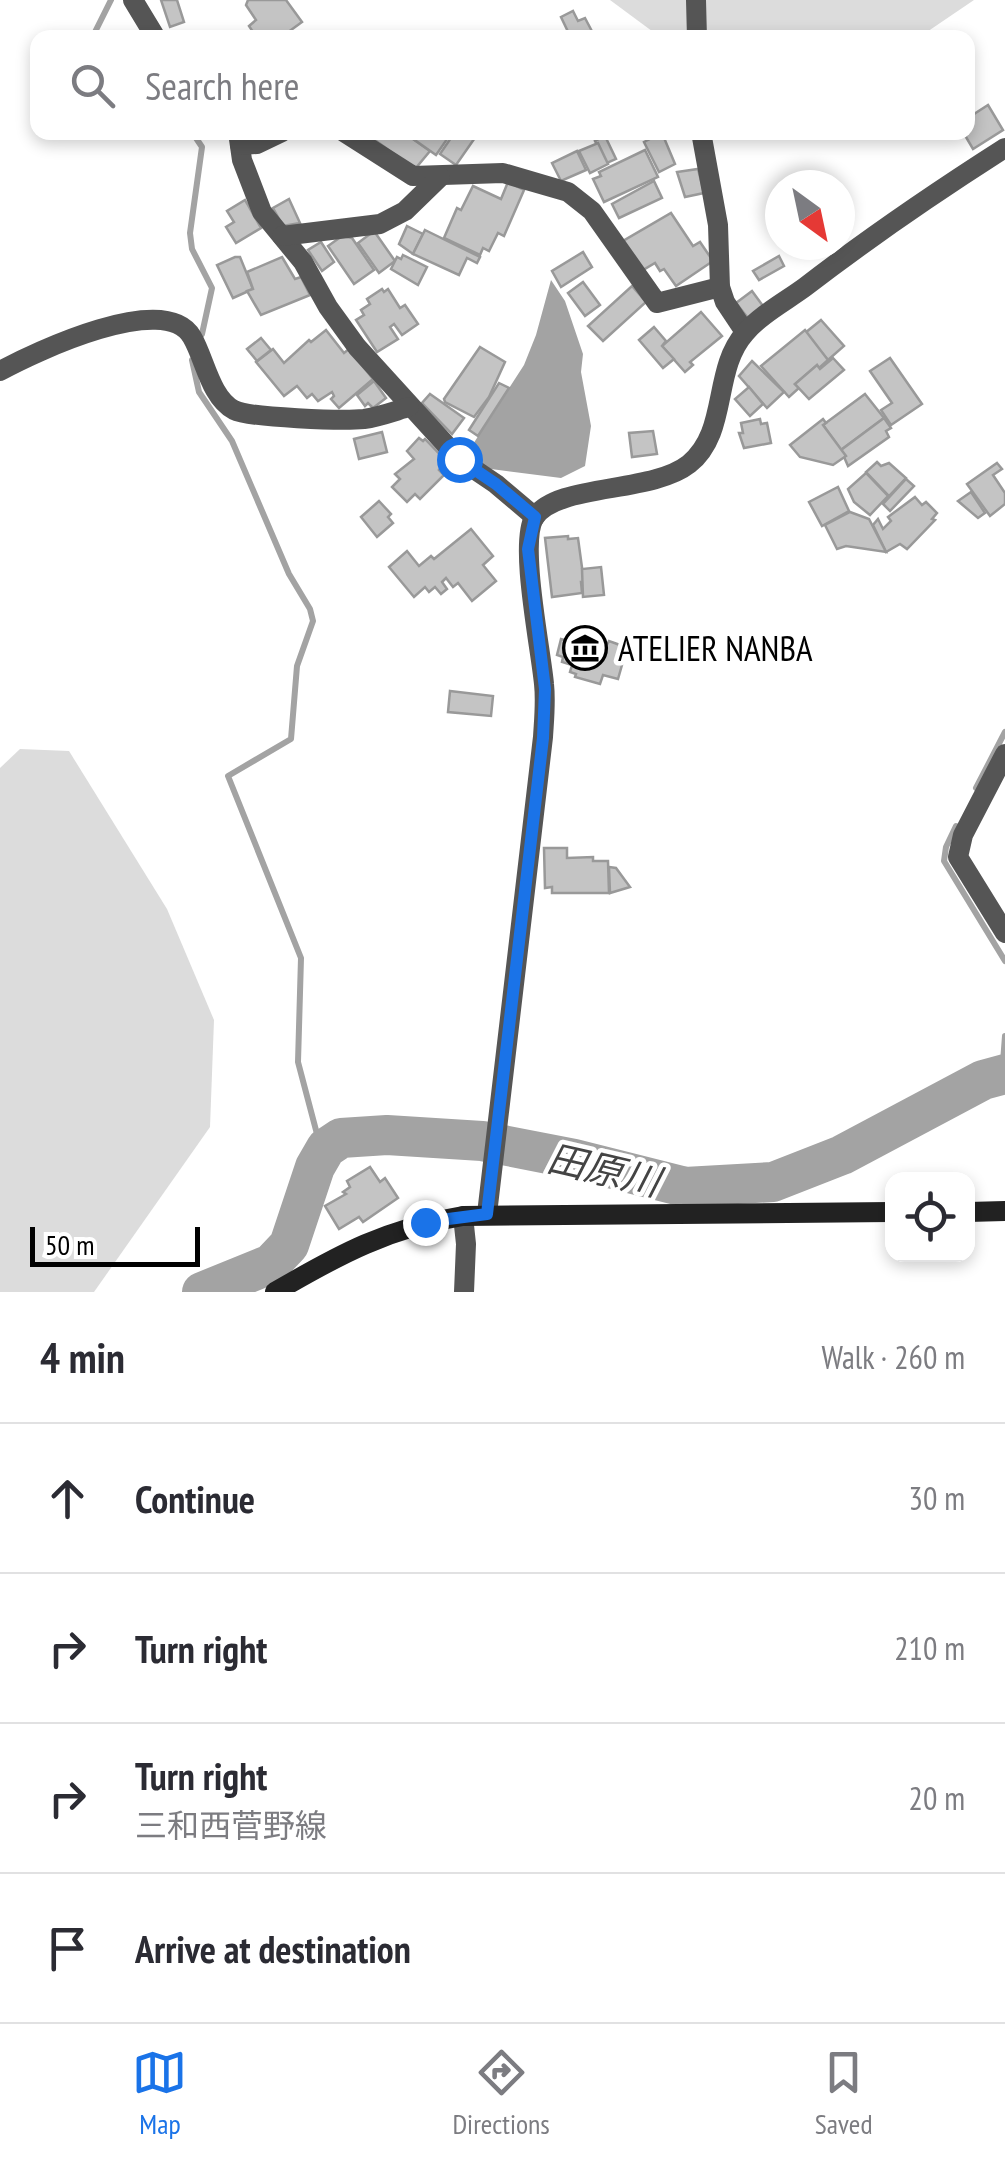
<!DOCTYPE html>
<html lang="en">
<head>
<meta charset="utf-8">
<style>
	:root { --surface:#fff; --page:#f7f7f7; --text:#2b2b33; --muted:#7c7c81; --line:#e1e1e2; --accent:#1a73e8 }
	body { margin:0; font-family:"PT Sans Narrow","Noto Sans JP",sans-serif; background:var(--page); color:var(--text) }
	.controls { position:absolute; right:30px; bottom:30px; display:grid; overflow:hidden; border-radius:20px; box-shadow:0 5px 15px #0003 }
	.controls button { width:90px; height:90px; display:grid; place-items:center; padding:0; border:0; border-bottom:2px solid var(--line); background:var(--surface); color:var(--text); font:50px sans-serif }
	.compass { position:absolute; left:765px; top:170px; width:90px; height:90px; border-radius:50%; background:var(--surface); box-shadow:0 5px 15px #0003; rotate:147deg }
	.scale { position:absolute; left:30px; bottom:25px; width:170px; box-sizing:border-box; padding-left:10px; border:5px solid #000; border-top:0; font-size:28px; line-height:35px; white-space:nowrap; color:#000; -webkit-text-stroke:8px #fff; paint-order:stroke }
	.stop { position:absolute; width:30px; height:30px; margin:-22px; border:8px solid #1a73e8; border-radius:50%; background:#fff }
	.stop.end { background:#1a73e8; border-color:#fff; box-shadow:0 2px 10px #0008 }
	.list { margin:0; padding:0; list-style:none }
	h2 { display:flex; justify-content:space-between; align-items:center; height:130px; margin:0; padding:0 40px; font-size:42px }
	h2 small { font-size:32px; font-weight:400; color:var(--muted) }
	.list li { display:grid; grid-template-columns:65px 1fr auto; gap:30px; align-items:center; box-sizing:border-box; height:150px; padding:0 40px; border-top:2px solid var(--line) }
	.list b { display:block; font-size:38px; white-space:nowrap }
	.list p { margin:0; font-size:32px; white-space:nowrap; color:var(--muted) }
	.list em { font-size:32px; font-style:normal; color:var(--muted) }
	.icon { flex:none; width:55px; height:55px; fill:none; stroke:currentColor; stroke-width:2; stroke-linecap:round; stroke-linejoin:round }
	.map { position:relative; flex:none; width:1005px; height:1292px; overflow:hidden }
	.search { position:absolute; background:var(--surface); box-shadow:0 5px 15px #0003; left:30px; right:30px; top:30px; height:110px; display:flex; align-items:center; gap:25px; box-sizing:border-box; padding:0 35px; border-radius:20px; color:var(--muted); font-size:38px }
	.sheet { height:730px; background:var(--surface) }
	nav { display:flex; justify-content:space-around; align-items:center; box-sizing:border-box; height:140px; border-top:2px solid var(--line); background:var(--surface); font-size:28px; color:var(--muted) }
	nav a { display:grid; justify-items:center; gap:5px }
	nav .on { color:var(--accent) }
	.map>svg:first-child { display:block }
	.green { fill:#dcdcdc }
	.water { fill:#a3a3a3 }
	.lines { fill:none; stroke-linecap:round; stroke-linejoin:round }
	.stream { stroke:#a3a3a3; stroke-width:6 }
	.river { stroke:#a3a3a3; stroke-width:40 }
	.building { fill:#c4c4c4; stroke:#999; stroke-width:2.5 }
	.minor { stroke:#555; stroke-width:20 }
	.secondary { stroke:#222; stroke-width:20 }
	.route { stroke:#1a73e8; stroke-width:12 }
	.labels { text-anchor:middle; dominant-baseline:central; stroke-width:9; stroke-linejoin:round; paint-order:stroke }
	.poi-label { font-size:35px; fill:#000; stroke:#fff; text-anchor:start }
	.water-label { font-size:38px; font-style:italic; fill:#444; stroke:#fff }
</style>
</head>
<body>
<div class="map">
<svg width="1005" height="1292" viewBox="0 0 1005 1292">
	<rect width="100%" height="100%" fill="#fff"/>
	<g class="green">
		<path d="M610,0h364l-56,38 -258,-1z"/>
		<path d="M20,749l49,2 98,158 47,111 -4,107 -116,165h-94v-524z"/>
	</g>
	<path class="water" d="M551,280l14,21 18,53 -2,18 10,54 -6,40 -24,12 -70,-9 -25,-14 58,-90 12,-30z"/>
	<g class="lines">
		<g class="stream">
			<path d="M97,38l-3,-4 17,-34"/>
			<path d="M192,132l10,15 -12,86 2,16 20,39 -10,46 -5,6"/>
			<path d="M192,360l7,32 33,49 57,133 21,35 3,12 -16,45 -6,73 -63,37 73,182 -3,104 19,72 9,14"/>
			<path d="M976,788l29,-56"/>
			<path d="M956,826l-10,21 -2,14 61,100"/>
			<path d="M1002,1075l3,-39"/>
		</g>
		<path class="river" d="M202,1292l69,-28 18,-19 26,-78 11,-19 15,-10 46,-3 95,6 92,18 111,28 88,-5 69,-27 141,-75 22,-6"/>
	</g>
	<g class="building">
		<path d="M161,0h16l7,22 -14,5z"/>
		<path d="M248,0h38l16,22 -22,16h-23l-8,-12 7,-6 -10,-15z"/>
		<path d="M573,11l5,10 7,-3 10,19 -24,1 -10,-21z"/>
		<path d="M988,105l15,25 -30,19 -10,-17h5v-14z"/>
		<path d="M376,132h35l-2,4 21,15 -15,18 -43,-31z"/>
		<path d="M411,132h41l-16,23 -27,-19z"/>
		<path d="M455,132h24l-23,33 -16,-11z"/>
		<path d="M662,133l13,31 -16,8 -15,-30z"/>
		<path d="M605,136l11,23 -9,4 -12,-22z"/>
		<path d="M598,143l10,21 -18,9 -11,-22z"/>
		<path d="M645,150l13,27 -54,25 -11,-23 8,-3 -2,-4z"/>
		<path d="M577,151l9,19 -25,11 -9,-18z"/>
		<path d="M698,169l6,24 -19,4 -8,-25z"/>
		<path d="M654,181l8,17 -43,20 -7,-14z"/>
		<path d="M508,182l16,8 -20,46 -6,-3 -9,18 -6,-3 -3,7 -36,-17 13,-30 4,2 12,-24 28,13z"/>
		<path d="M289,199l11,24 -17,3 -10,-18z"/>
		<path d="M245,200l16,28 -25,15 -10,-16 8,-5 -7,-11z"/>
		<path d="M671,213l22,33 7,-4 13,19 -37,25 -12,-17 -4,2 -5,-8 -12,7 -20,-29z"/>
		<path d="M407,226l16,8 -10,20 -14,-10z"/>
		<path d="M425,230l55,27 -3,6 -10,-5 -8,17 -46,-21z"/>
		<path d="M374,231l21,30 -16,12 -21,-30z"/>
		<path d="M342,236l10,2 22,32 -20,14 -26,-38z"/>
		<path d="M321,242l13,20 -12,9 -14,-21z"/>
		<path d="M583,252l9,15 -31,20 -9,-16z"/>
		<path d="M403,255l24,12 -9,18 -27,-16 6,-12 4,2z"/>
		<path d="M779,256l5,10 -25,14 -6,-9z"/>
		<path d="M235,257h5l13,32 -20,9 -16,-33z"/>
		<path d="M282,257l13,22 6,-2 9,18 -49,20 -14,-24 6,-2 -6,-17z"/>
		<path d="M583,282l17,23 -15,11 -17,-23z"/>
		<path d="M632,286l14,16 -43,39 -15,-15z"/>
		<path d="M382,289l2,3 4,-3 12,19 5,-3 13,19 -16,11 -8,-11 -4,3 8,12 -21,13 -21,-32 8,-5 -3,-5 9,-6 -3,-5z"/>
		<path d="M752,291l11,15 -15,12 -12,-15z"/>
		<path d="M701,312l21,24 -32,26 3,3 -8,7 -23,-26z"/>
		<path d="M821,320l23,26 -16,14 -23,-27z"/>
		<path d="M654,327l12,14 -4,5 12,13 -11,9 -24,-28z"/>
		<path d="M326,330l18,23 5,-4 24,30 -34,29 -8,-9 3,-3 -2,-4 -14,9 -6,-7 -5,4 -10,-12 -13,10 -28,-34 17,-13 11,14 25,-23 2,2z"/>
		<path d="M805,330l23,30 -9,8 -2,-3 -22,19 4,4 -10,9 -28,-31z"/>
		<path d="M261,338l10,12 -14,11 -10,-12z"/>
		<path d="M480,347l25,15 -16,35 -15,20 -29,-15 -1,-3z"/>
		<path d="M833,358l11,12 -35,29 -14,-15 22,-19 3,4z"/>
		<path d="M890,358l32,46 -31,21 -10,-15 11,-7 -22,-32z"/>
		<path d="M752,361l32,31 -17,16 -28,-32z"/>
		<path d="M374,381l12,17 -13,10 -5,-5 -3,3 -8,-11z"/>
		<path d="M499,383l10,5 -31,48 -9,-6z"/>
		<path d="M749,387l14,17 -13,12 -15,-17z"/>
		<path d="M430,394l34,24 -12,16 -30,-31z"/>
		<path d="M865,394l19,24 -43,32 -18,-25z"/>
		<path d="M884,418l7,10 -5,3 3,6 -41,29 -7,-16z"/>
		<path d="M760,419l1,5 6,-1 4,20 -27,5 -5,-15h4l-2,-10z"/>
		<path d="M823,419l3,4 -3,2 23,31 -13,9 -33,-8 -10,-12z"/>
		<path d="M653,431l4,23 -25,3 -3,-24z"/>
		<path d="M382,432l5,20 -28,7 -5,-20z"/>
		<path d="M419,438l4,3 2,-2 22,23 -8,8 5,5 -24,24 -5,-5 -8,8 -15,-15 8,-8 -5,-5 19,-15 -7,-8z"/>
		<path d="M877,462l4,4 8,-3 17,15 -17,18 -23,-24z"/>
		<path d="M997,463l5,6 -9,6 12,18v11l-15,12 -23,-32z"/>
		<path d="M866,473l22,23 -18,19 -16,-13 -6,-13z"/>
		<path d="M906,479l8,7 -24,25 -7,-7z"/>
		<path d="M838,487l11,24 -27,15 -13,-24z"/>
		<path d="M971,492l14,21 -7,5 -20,-17z"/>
		<path d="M915,497l7,8 4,-3 11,11 -5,6 3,1 -28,29 -7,-5 -14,8 -13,-27 5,-6 5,10 8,-8 -3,-4z"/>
		<path d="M379,501l12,13 -3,3 5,6 -16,14 -16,-20z"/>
		<path d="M850,512l19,7 17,33 -40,-6 -9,3 -12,-24z"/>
		<path d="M471,529l22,27 -10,9 13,16 -24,20 -14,-18 -5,4 -7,-9 -4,4 5,7 -6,5 -6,-7 -6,5 -4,-5 -11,10 -25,-30 18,-16 12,15 12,-10 3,3z"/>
		<path d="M568,536v3l10,-1 6,44h-3l1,11 -30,4 -7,-59z"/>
		<path d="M601,567l3,28 -21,2 -1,-28z"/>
		<path d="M574,637l15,4 -1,5 16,4 5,-9 11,4v12l4,1 -6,21 -15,-4 -3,9 -25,-7 1,-3 -6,-2 2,-7 -10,-3 1,-5 -6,-2 4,-16 11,3z"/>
		<path d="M450,691l43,5 -2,20 -43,-4z"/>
		<path d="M544,848h23v10l26,-1v4h15l1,32h-57v-6l-7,1z"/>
		<path d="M609,867l7,1 14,19 -20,6z"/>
		<path d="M370,1167l10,15 5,-4 13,20 -35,24 -4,-5 -20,12 -14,-23 21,-12 -3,-2 7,-5 -3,-6z"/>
	</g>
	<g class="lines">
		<g class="minor">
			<path d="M133,0l23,38"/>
			<path d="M696,0l1,38"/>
			<path d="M238,132l4,28 20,52 41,50 25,45 29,40 102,112 37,25 39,33"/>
			<path d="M344,132l69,44 90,-3 65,19 24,19 65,92 63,-16"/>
			<path d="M701,132l17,93 2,62 5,15 20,30"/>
			<path d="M240,145l17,-1 25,-12"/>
			<path d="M282,236l98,-12 25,-13 35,-34"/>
			<path d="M0,371c35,-19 165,-81 192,-34 13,22 18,60 42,73 16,8 110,11 130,9 15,-2 31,-8 45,-12"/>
			<path d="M1005,754l-42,81 -5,22 47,76"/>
			<path d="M487,1214l56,-477c1,-17 3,-35 1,-53 -3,-34 -25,-140 -10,-166 22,-35 117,-24 155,-54 40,-32 23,-94 56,-131 15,-18 41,-32 60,-46 65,-50 131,-95 200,-139"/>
			<path d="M463,1216l3,28 -2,48"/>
		</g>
		<g class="secondary">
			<path d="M968,1212l37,-1"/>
			<path d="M275,1292c65,-38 113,-64 188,-76l429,-4"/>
		</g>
	</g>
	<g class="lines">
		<path class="route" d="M425,1222l62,-8 56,-476 2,-49 -17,-140 7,-32 -39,-33 -37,-25"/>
	</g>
	<defs>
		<g id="museum-ring" transform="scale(2.25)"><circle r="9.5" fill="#fff" stroke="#000" stroke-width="1.5"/><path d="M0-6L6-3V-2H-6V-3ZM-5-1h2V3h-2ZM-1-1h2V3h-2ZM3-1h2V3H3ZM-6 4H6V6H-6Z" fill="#000"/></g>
	</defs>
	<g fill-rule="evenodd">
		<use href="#museum-ring" x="585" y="648"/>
	</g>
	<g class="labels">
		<g class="poi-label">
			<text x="618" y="648">ATELIER NANBA</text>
		</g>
		<g class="water-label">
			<text transform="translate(604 1169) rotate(13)">田原川</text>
		</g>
	</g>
</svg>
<div class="controls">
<button><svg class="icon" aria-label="locate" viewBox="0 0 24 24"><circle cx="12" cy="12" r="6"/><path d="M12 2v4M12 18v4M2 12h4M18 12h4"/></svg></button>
</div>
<svg class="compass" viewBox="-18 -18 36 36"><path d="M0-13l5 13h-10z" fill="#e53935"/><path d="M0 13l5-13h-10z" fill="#7c7c81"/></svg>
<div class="scale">50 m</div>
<div class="stop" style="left:459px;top:459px"></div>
<div class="stop end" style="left:425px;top:1222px"></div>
<div class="search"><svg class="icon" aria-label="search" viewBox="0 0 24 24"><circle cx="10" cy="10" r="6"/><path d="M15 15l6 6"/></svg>Search here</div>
</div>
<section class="sheet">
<h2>4 min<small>Walk · 260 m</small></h2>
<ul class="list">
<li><svg class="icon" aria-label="ahead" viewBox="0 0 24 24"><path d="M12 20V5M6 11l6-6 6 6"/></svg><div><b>Continue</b></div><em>30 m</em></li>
<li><svg class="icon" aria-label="right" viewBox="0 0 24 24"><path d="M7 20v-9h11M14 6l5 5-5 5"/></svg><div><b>Turn right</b></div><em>210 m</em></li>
<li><svg class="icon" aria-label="right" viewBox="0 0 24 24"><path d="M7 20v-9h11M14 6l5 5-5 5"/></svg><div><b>Turn right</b><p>三和西菅野線</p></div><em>20 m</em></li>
<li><svg class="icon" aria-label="arrive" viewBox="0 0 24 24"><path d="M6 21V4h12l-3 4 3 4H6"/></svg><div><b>Arrive at destination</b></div></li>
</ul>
</section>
<nav>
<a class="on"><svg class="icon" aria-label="map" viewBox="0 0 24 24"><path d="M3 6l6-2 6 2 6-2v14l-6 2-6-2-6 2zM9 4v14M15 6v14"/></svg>Map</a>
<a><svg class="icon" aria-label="directions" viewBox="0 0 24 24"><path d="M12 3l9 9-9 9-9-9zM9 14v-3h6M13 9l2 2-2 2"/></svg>Directions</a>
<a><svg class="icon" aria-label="saved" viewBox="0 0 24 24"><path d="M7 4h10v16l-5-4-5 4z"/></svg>Saved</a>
</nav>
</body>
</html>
